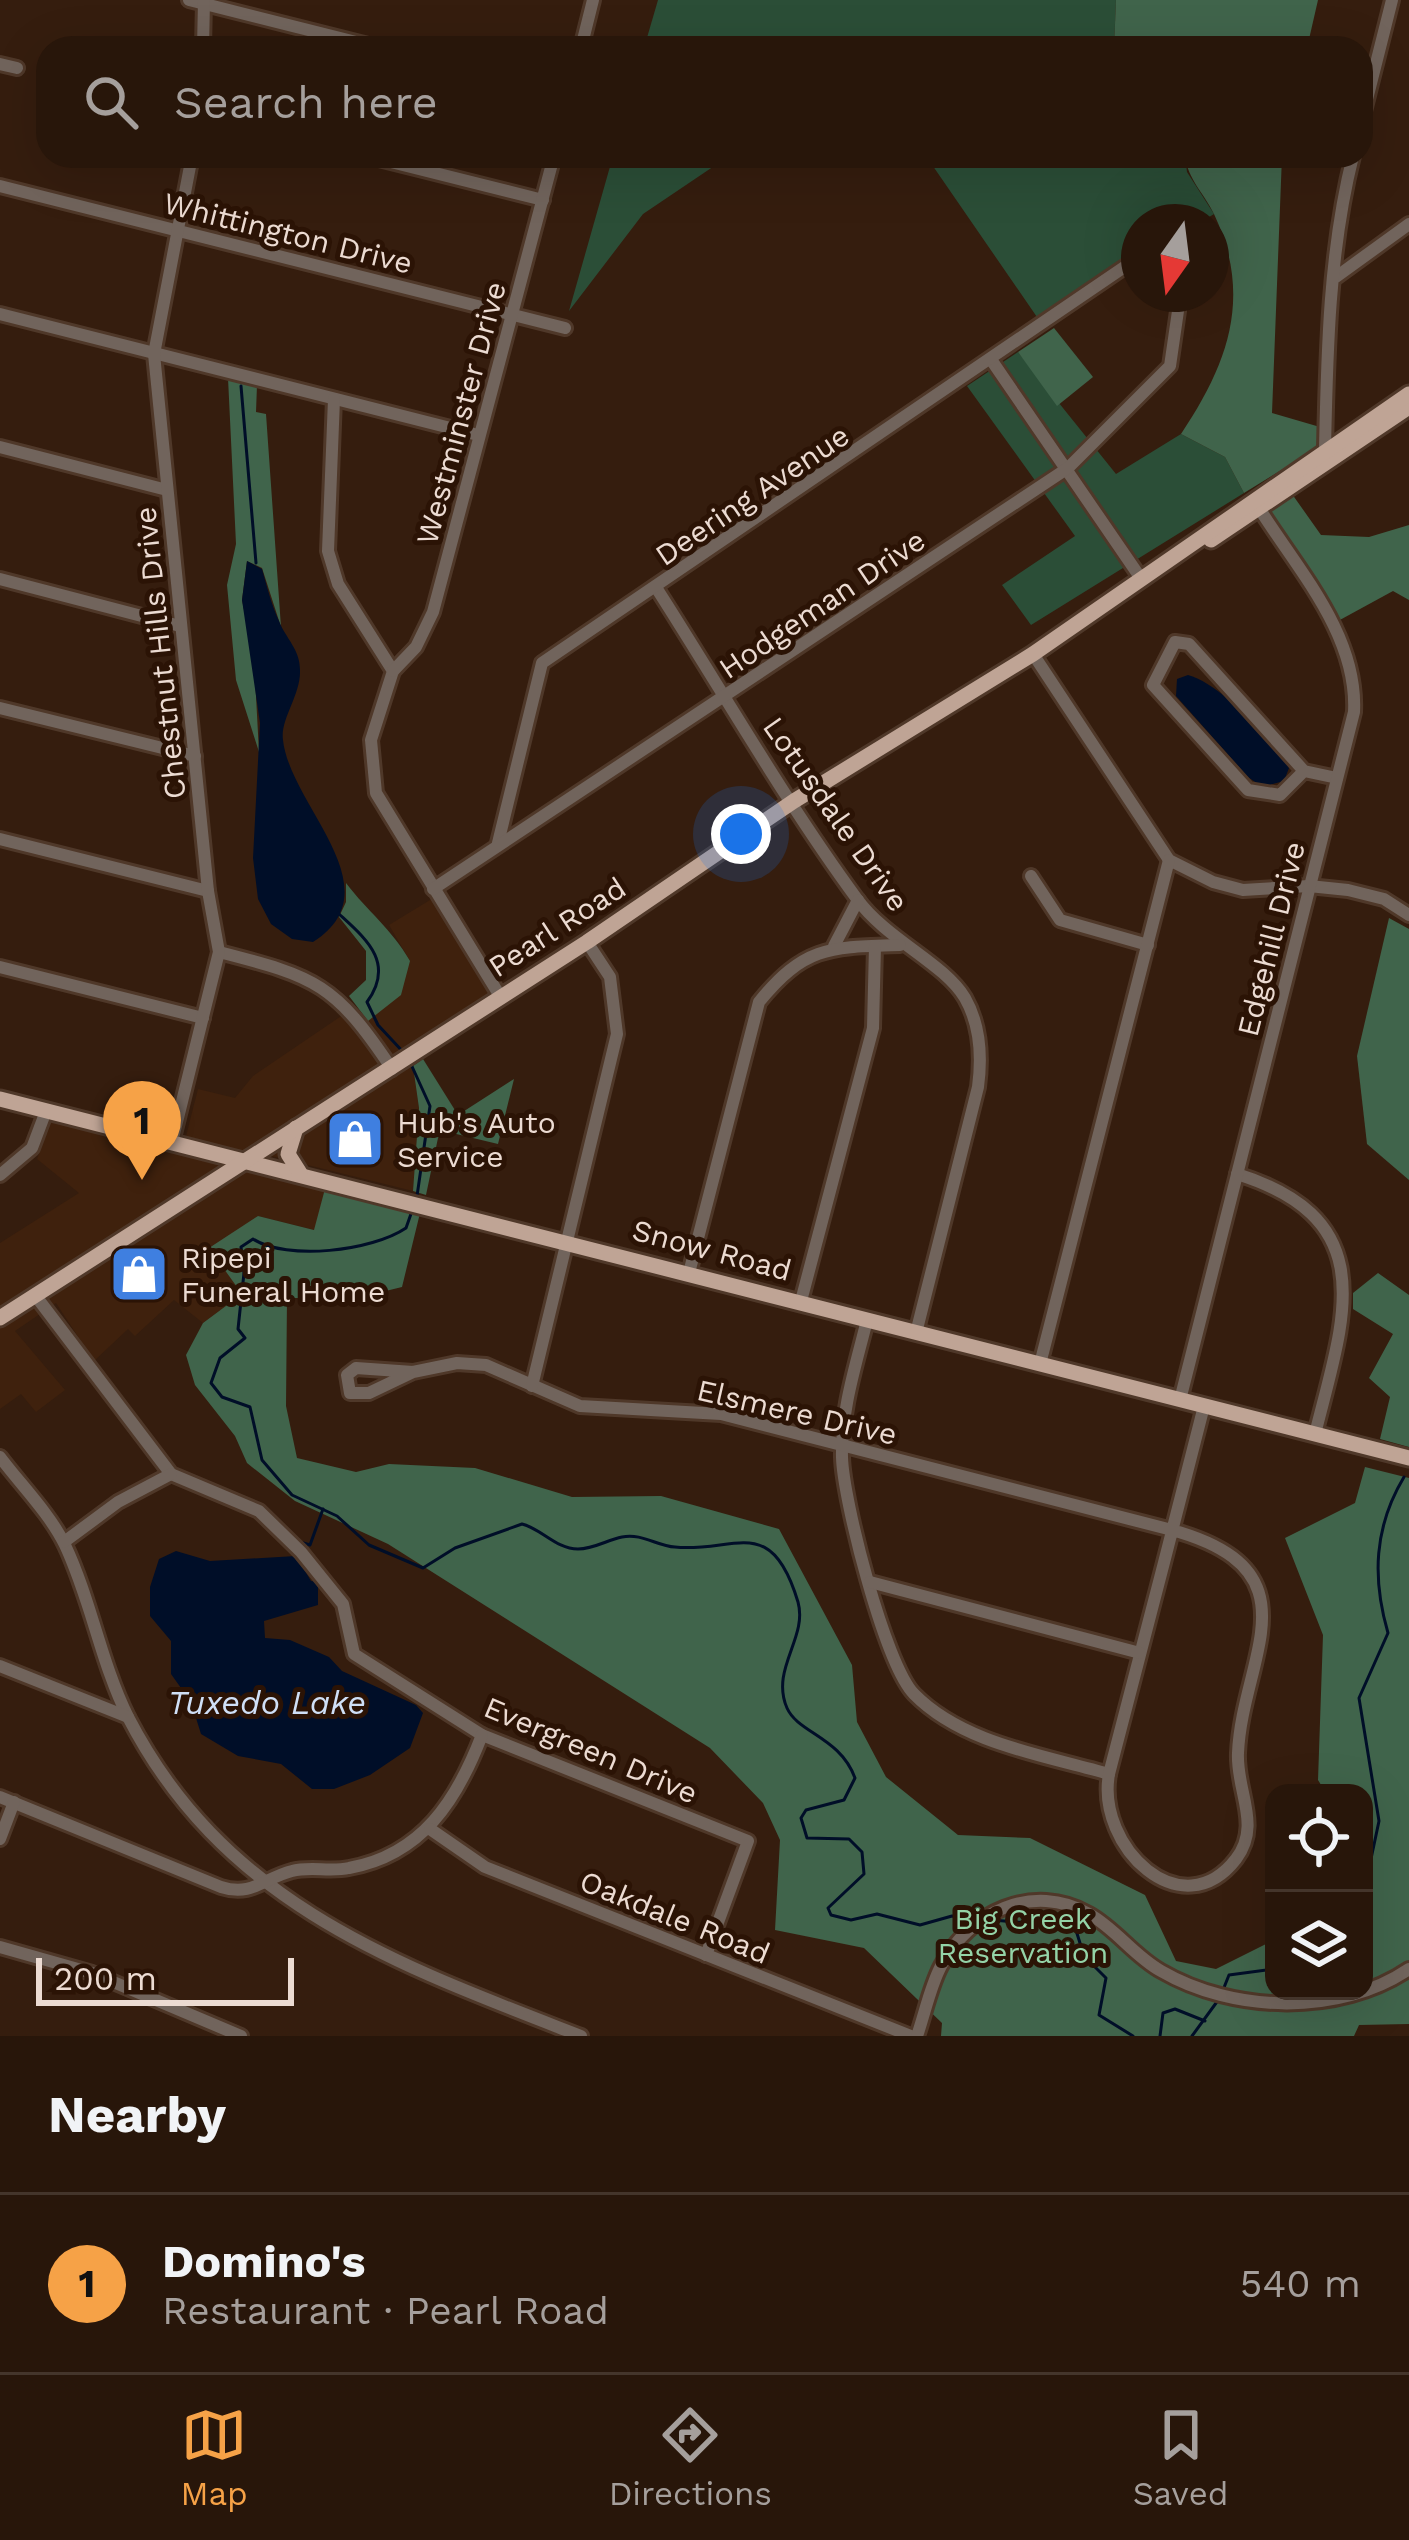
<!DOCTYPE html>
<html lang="en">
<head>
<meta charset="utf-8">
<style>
	:root { --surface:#28160a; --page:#301f13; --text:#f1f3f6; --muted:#a59f9c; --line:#44352b; --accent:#f6a247 }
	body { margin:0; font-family:"Work Sans",sans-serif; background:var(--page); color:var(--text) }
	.controls { position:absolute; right:36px; bottom:36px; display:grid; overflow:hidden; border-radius:24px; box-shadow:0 12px 48px #0002 }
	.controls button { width:108px; height:108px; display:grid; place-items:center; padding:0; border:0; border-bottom:3px solid var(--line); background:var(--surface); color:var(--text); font:60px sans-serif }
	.compass { position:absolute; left:1121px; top:204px; width:108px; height:108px; border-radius:50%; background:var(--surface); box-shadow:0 12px 48px #0002; rotate:194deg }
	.scale { position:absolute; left:36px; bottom:30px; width:258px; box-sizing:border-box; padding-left:12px; border:6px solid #ecdbd2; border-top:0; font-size:33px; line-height:42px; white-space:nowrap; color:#ecdbd2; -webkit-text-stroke:9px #2b1305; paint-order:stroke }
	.you { position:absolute; left:741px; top:834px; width:42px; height:42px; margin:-30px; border:9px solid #fff; border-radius:50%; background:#1a73e8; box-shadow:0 0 0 18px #1a73e833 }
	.badge { display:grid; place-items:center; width:78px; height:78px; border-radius:50%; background:var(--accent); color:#111; font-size:39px; font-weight:700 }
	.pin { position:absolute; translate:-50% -99px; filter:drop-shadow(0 3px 6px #0008) }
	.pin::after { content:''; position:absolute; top:63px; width:42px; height:36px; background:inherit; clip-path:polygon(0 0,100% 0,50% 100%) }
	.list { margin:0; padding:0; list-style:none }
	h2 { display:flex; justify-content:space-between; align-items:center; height:156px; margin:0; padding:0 48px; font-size:51px }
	h2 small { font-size:39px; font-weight:400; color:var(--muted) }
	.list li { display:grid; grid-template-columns:78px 1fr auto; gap:36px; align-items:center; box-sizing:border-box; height:180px; padding:0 48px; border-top:3px solid var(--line) }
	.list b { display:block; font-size:45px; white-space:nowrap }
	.list p { margin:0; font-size:39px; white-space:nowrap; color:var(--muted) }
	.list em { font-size:39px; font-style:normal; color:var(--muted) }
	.icon { flex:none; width:66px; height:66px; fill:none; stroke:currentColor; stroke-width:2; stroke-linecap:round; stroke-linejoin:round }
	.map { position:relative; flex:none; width:1409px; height:2036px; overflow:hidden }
	.search { position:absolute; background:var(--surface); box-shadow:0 12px 48px #0002; left:36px; right:36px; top:36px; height:132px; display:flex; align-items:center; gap:30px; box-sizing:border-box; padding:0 42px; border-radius:36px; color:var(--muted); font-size:45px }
	.sheet { height:336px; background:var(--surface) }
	nav { display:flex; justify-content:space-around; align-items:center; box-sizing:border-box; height:168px; border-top:3px solid var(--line); background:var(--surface); font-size:33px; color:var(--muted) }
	nav a { display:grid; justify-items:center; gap:6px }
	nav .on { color:var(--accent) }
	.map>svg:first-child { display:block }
	.built { fill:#3f210d }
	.green { fill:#2b4e37 }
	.forest { fill:#40644b }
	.water { fill:#000e28 }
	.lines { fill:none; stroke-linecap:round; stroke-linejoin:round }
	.stream { stroke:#000e28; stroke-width:3 }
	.minor-casing { stroke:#4f3829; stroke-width:18 }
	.major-casing { stroke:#4f3829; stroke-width:21 }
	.minor { stroke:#71645c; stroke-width:12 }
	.major { stroke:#bfa495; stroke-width:15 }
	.labels { text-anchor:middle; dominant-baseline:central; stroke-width:10; stroke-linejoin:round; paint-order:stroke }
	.street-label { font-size:30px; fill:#ecdbd2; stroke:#2b1305 }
	.poi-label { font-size:30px; fill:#ecdbd2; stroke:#2b1305; text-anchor:start }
	.park-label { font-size:30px; fill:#94d3a7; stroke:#2b1305 }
	.water-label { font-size:33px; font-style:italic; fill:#cfdff6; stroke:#2b1305 }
</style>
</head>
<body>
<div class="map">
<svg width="1409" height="2036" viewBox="0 0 1409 2036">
	<rect width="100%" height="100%" fill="#351d0e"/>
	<g class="built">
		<path d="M435,897l60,97 -255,160 -55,-14 13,-51 37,9 18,-22 103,-70 12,14 42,-59 -21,-36z"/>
		<path d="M413,1066l6,42 -6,83 -150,-37z"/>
		<path d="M53,1118l273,67 -11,45 -57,-14 -48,33 33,45 -40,29 -29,-23 -39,36 -7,-7 -34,32 -38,-58 -41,28 50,59 -29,22 -15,-18 -21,15v-166l79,-50 -42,-34z"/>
	</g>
	<g class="green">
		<path d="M658,0h458l-2,48h-470z"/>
		<path d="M613,156h116l-86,58 -74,97z"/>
		<path d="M926,156h259l2,16 27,42 -13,8h-62v38l-100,60z"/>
		<path d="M1018,352l98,122 65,-40 44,23 19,36 -213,132 -29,-40 73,-49 -108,-150z"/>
	</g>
	<g class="forest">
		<path d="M1116,0h202l-11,48h-193z"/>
		<path d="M1185,156h97l-10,257 48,14 -3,21 -73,45 -19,-36 -44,-23c47,-70 72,-137 33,-220 -10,-21 -26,-34 -29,-58z"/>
		<path d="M1054,328l39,49 -36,29 -39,-54z"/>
		<path d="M228,378l29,7 -1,27 10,2 15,213 -19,-59 -15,-7 -5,39 12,59 5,93 -23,-72 -9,-95 9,-41z"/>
		<path d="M1292,494l29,41 48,2 40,-12v75l-16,-9 -55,30 -72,-109z"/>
		<path d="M346,883c22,29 45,45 64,78l-9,34 -33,26 -19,-25 17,-16v-29l-27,-34 7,-15z"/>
		<path d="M1389,918l20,11v251l-42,-36 -10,-88z"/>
		<path d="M423,1059l35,56 56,-36 -16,65 -50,-12 -10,6 -12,57 -13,-4 6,-83 -6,-42z"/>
		<path d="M326,1185l95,24 -19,78 -45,11h-70l-1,108 11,52 59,14 33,-8 86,4 97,29 89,-1 118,33 73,136 5,57 29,55 72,58 72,3 115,57 31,66 40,8 58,-29v51h90v-198h-38l-8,-13 5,-145 -38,-97 70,-35 10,-36 44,11v546l-50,1 -5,11h-413l1,-13 -78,-75 -89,-18 5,-90 -17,-37 -53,-55 -322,-204 -93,-43 -48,-38 -12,-27 -40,-51 -9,-30 17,-32 39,-29 -33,-46 49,-32 56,14z"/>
		<path d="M1378,1273l31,22v152l-29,-8 10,-42 -21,-19 24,-44 -40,-25v-16z"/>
	</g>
	<g class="water">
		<path d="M247,561l15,8c5,17 9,35 17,52 7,18 21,28 21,49 1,25 -20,49 -17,70 7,66 113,149 30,202l-21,-3 -21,-15 -13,-25 -5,-41 7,-135 -18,-123z"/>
		<path d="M1188,675c31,8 86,64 101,93l-5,13 -22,6 -14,-10 -72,-81 1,-17z"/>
		<path d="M176,1551l34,10 86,-5 15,25 7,1v23l-54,16 1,17 25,2 39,17 13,14 74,34 7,8 -13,35 -40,27 -36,14h-22l-31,-25 -43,-8 -37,-22 -10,-32 -20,-28v-33l-21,-25v-29l9,-28z"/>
	</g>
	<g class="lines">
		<g class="stream">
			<path d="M241,386l15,177"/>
			<path d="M338,913c27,25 58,49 29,89l11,23 27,29"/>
			<path d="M410,1062l20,44 -13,90"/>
			<path d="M412,1211l-6,17c-34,23 -119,33 -153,11l-12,8 3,26 -6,56 7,9 -25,20 -9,25 11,14 28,10 12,53 30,35 45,21 32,29 54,23 32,-20 67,-24c20,5 34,25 56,25 16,0 29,-9 44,-12 20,-4 35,9 53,10 60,6 96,-35 123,55 10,36 -28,67 -11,106 11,25 53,29 68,70l-11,22 -38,10 -5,8 6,20 42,1 13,13 2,22 -36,34 3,7 20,5 26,-6 43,11 32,-9 25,3"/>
			<path d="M300,1542l10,3 13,-36"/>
			<path d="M1364,1892l15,-71 -20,-123 29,-65c-16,-55 -14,-106 16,-156"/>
			<path d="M993,1920l82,7 9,29 22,22 -7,37 34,21"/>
			<path d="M1223,1990l6,-15 45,-6"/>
			<path d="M1160,2036l3,-23 12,-4 30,12"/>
			<path d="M1192,2036l27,-37"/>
		</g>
		<g class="minor-casing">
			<g id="minor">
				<path d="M189,0l191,48"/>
				<path d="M203,48l1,-47"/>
				<path d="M581,48l12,-48"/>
				<path d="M0,64l17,4"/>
				<path d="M1361,123l31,-123"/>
				<path d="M367,156l176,44"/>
				<path d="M0,186l565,142"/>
				<path d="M1336,277l73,-53"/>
				<path d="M0,314l478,121"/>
				<path d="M992,361l150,219"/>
				<path d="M334,399l-6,152 10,33 55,87 -22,69 5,53 124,203"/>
				<path d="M0,447l167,43"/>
				<path d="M1325,449c2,-97 4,-198 28,-293"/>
				<path d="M0,579l180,47"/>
				<path d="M657,589c66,103 128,212 200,310 30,41 87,64 108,99 16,28 17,59 13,89l-62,246"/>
				<path d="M1033,654l136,206 44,22 30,8 66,-4 39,4 36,9 25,16"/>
				<path d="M393,671l23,-24 17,-35 121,-456"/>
				<path d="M0,708l195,48"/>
				<path d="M1304,771l-24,24 -32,-5 -95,-105 22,-43 14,2 115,127 33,7"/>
				<path d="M0,839l208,52"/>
				<path d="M498,843l44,-180 597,-406"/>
				<path d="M1031,876l29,44 88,25"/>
				<path d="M433,889l635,-421 102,-102 8,-55"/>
				<path d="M834,946l24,-46"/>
				<path d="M219,952c98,25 116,32 173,117"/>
				<path d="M0,967l203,51"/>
				<path d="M172,1142l47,-190 -11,-61 -54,-537 38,-198"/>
				<path d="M1237,1174c147,46 107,144 78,260"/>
				<path d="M0,1175l32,-27 14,-37"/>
				<path d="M689,1273l70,-271c46,-57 73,-55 141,-57"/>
				<path d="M35,1295l136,179 88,37 42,41 42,52 11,50 128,81 266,106 -42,114"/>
				<path d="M801,1301l72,-273 2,-82"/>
				<path d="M867,1320c-11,45 -26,90 -25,137 1,43 43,207 72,237 49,50 130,61 195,80"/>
				<path d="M1040,1364l129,-504"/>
				<path d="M413,1372l-44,21h-19l-3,-18 9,-7 57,4 44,-9 29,2 94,41 141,8 451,116c148,41 70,127 66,223 -2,38 24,72 -2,106 -54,70 -140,-12 -127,-85 32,-123 64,-245 95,-368"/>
				<path d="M532,1386l85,-352 -7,-57 -23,-35"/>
				<path d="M1180,1400l174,-688c4,-77 -56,-142 -95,-204"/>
				<path d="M0,1457c21,28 50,57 65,88 26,55 36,118 63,172 97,188 270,248 453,319"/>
				<path d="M64,1542l54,-40 53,-28"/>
				<path d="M870,1582l270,71"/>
				<path d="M0,1666l128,51"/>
				<path d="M0,1797l221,90c31,10 43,-9 71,-16 17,-5 38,1 57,-3 73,-13 108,-68 133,-133"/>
				<path d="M430,1829l55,38 426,169"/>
				<path d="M0,1839l14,-37"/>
				<path d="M0,1947l92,26 149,63"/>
				<path d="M917,2036c8,-23 13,-49 24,-70 28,-54 92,-84 148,-52 27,15 45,42 72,57 72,42 179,45 248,-2"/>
			</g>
		</g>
		<g class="major-casing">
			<g id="major">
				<path d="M1211,540l198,-133"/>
				<path d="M0,1099l1409,359"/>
				<path d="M296,1128l-8,26 12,19"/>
				<path d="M0,1318l587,-376 207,-141 239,-147 376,-260"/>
			</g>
		</g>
		<use href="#minor" class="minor"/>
		<use href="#major" class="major"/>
	</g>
	<defs>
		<g id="shop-square" transform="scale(3)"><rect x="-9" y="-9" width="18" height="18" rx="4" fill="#3f7fe0" stroke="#2b1305"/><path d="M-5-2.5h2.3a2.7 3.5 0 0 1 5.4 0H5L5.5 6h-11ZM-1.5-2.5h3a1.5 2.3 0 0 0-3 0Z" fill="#fff"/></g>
	</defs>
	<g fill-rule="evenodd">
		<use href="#shop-square" x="355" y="1139"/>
		<use href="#shop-square" x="139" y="1274"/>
	</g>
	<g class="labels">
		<g class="street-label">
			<text transform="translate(288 233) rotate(14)">Whittington Drive</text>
			<text transform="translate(461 413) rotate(-75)">Westminster Drive</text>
			<text transform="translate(752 495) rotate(-34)">Deering Avenue</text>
			<text transform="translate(822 604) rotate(-34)">Hodgeman Drive</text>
			<text transform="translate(160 653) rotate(-96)">Chestnut Hills Drive</text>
			<text transform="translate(836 814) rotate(55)">Lotusdale Drive</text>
			<text transform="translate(557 927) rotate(-33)">Pearl Road</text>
			<text transform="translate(1271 939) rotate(-76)">Edgehill Drive</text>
			<text transform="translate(712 1250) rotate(15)">Snow Road</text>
			<text transform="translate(797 1412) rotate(13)">Elsmere Drive</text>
			<text transform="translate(591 1750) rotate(23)">Evergreen Drive</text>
			<text transform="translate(675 1917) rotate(22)">Oakdale Road</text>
		</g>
		<g class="poi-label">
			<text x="397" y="1122">Hub's Auto<tspan x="397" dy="34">Service</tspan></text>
			<text x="181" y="1257">Ripepi<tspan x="181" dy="34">Funeral Home</tspan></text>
		</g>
		<g class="park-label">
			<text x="1023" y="1918">Big Creek<tspan x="1023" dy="34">Reservation</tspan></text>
		</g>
		<g class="water-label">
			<text x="267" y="1702">Tuxedo Lake</text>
		</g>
	</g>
</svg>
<div class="controls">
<button><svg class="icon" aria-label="locate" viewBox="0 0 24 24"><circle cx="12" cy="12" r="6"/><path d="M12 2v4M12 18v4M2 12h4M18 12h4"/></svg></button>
<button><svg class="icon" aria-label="layers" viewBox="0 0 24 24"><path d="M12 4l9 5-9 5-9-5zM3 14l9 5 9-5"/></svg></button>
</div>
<svg class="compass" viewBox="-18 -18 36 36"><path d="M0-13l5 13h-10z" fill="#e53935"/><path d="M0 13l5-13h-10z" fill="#a59f9c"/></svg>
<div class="scale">200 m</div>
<div class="you"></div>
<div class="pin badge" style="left:142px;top:1180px">1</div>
<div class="search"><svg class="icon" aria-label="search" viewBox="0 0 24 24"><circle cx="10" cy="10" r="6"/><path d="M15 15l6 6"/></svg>Search here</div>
</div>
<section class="sheet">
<h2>Nearby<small></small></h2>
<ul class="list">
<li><span class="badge">1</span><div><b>Domino's</b><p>Restaurant · Pearl Road</p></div><em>540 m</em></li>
</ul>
</section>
<nav>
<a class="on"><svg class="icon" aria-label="map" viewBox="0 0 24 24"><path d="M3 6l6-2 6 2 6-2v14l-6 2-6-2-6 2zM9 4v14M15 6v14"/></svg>Map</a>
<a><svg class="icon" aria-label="directions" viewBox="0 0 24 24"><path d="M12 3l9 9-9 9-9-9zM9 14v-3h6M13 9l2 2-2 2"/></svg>Directions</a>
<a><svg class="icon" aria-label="saved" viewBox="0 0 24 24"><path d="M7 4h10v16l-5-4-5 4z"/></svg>Saved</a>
</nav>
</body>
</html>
